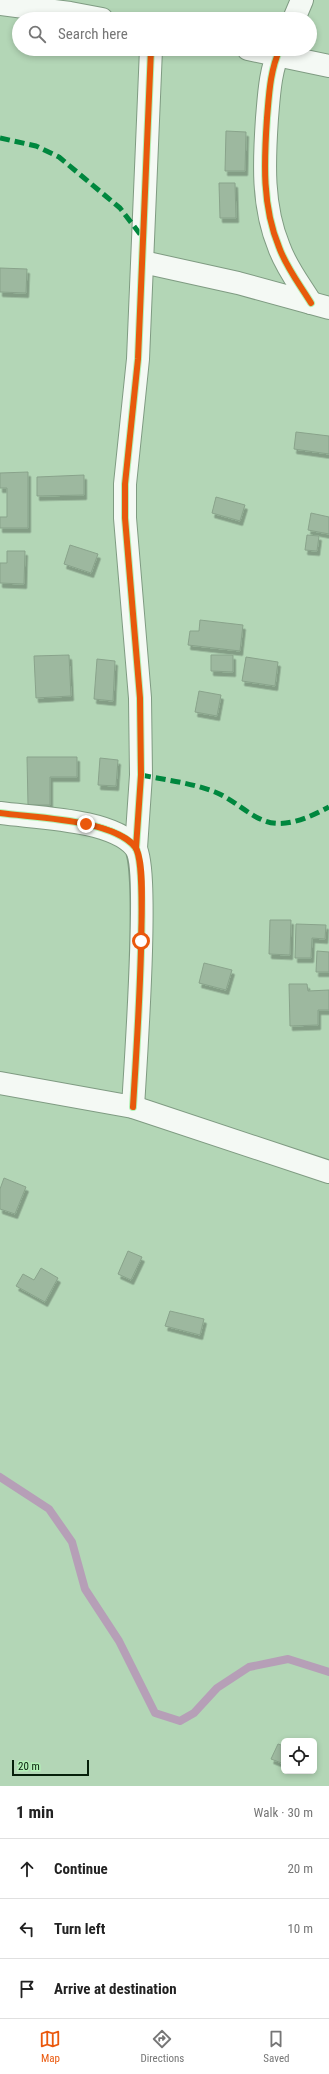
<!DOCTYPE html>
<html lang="en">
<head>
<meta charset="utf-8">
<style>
	:root { --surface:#fff; --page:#f6f6f6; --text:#222; --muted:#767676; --line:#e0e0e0; --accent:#ea580c }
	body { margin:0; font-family:"Roboto Condensed",sans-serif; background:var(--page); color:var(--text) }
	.controls { position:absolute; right:12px; bottom:12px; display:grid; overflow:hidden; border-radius:6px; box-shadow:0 2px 6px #0003 }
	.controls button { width:36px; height:36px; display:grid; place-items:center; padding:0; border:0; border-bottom:1px solid var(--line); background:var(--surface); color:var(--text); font:20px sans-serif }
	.scale { position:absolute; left:12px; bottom:10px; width:77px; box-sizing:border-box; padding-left:4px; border:2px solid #061f0a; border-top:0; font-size:11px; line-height:14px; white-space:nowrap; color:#061f0a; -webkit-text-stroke:3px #b2f1b6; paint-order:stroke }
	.stop { position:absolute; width:12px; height:12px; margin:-9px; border:3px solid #ea580c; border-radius:50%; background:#fff }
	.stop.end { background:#ea580c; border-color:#fff; box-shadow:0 1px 4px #0008 }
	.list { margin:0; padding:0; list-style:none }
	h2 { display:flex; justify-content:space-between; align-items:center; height:52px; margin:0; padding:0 16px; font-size:17px }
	h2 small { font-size:13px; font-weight:400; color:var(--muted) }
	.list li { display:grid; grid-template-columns:26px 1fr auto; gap:12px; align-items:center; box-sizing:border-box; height:60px; padding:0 16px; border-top:1px solid var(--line) }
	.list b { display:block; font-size:15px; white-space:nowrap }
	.list em { font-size:13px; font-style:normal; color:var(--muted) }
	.icon { flex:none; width:22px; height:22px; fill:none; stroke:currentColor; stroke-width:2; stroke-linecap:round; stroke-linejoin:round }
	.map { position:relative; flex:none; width:329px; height:1786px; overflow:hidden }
	.search { position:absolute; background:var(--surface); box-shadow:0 2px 6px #0003; left:12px; right:12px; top:12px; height:44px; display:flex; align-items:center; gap:10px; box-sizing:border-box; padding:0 14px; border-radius:22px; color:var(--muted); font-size:15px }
	.sheet { height:232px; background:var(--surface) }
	nav { display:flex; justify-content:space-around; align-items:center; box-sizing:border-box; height:56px; border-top:1px solid var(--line); background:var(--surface); font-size:11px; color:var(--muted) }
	nav a { display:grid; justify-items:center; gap:2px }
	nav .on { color:var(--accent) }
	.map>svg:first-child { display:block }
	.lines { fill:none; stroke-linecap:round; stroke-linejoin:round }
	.stream { stroke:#b69fb7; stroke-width:8 }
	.building { fill:#9db89f; stroke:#89a38b; filter:url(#shadow) }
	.minor-casing { stroke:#7f9b82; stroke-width:24 }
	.minor { stroke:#f4f9f4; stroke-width:22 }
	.quiet { stroke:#00873e; stroke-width:5; stroke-dasharray:10 5; stroke-linecap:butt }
	.cycleway-casing { stroke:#b2f1b6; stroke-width:8 }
	.cycleway { stroke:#e8590c; stroke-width:6 }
	.route { stroke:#ea580c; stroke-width:5 }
</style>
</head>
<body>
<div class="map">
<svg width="329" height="1786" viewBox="0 0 329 1786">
	<defs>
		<filter id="shadow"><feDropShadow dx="2.5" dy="4.5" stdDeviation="0" flood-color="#0004"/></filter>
	</defs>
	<rect width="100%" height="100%" fill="#b3d6b6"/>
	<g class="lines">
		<path class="stream" d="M0,1477l49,32 23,33 13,47 34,52 36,72 25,8 14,-8 23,-25 32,-21 39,-8 41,13"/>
	</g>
	<g class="building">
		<path d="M226,131l20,1 -1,39h-20z"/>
		<path d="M219,183h16l1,35h-16z"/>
		<path d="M0,268l27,1 -1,24 -26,-1z"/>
		<path d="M296,432l33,4v18l-35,-5z"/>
		<path d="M28,472v56h-28v-11h7v-29h-7v-15z"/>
		<path d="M84,475v20l-47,1v-19z"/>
		<path d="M216,497l29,8 -5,16 -28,-8z"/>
		<path d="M311,513l18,4v17l-21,-4z"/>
		<path d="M307,535l12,1 -2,15 -12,-1z"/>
		<path d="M70,545l28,9 -7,19 -27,-9z"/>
		<path d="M7,551h18l-1,33 -24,-1v-20h7z"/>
		<path d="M200,620l43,5 -3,26 -52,-6 2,-14h9z"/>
		<path d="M69,655l2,41 -35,2 -2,-42z"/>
		<path d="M211,655h22v17l-22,-1z"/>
		<path d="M246,657l32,5 -3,24 -33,-5z"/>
		<path d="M97,659l18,2 -2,40 -19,-2z"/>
		<path d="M199,691l22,4 -4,21 -22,-4z"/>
		<path d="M27,757h50v20h-27v28h-22z"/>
		<path d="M100,758l18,2 -2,26 -18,-1z"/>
		<path d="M270,920h21l-1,35 -21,-1z"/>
		<path d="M296,924l30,1 -1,14 -13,-1 -1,20h-16z"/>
		<path d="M317,951l12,1v20h-13z"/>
		<path d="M204,963l28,7 -6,20 -27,-7z"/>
		<path d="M289,984h18l1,7 21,-1v20h-11v15l-28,1z"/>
		<path d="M4,1178l22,9 -11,27 -15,-5v-20z"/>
		<path d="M128,1251l14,6 -11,23 -13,-6z"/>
		<path d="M41,1268l17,10 -13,24 -29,-16 7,-12 11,6z"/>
		<path d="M170,1311l34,8 -4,16 -35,-9z"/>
		<path d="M278,1744l6,2v18l-13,-5z"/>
	</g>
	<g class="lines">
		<g class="minor-casing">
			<g id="minor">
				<path d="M0,4l70,9 32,6"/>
				<path d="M294,19l8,-19"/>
				<path d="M248,49l81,17"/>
				<path d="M280,49c-10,21 -11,46 -13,69 -3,44 -5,88 12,129 7,20 21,38 32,56"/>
				<path d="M143,262l95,21 91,25"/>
				<path d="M0,813c36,5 112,6 135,34 15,18 0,224 -2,260"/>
				<path d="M136,848l5,-73 -1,-77 -15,-180v-34l13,-125 13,-310"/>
				<path d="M0,1083l133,24 196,65"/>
			</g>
		</g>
		<use href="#minor" class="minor"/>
		<g class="quiet">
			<path d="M0,138l36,8 23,11 61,51 23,30"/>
			<path d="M141,775c25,5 51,8 74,17 18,7 33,23 50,29 21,8 47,-5 64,-14"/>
		</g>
		<g class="cycleway-casing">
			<g id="cycleway">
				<path d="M280,49c-10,21 -11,46 -13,69 -3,44 -5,88 12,129 7,20 21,38 32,56"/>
				<path d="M0,813c36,5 112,6 135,34 15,18 0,224 -2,260"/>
				<path d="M136,848l5,-73 -1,-77 -15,-180v-34l13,-125 13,-310"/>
			</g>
		</g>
		<use href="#cycleway" class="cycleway"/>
	</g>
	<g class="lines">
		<path class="route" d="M86,824c15,3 43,10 51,25 9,20 4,69 4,92"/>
	</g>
</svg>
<div class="controls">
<button><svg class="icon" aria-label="locate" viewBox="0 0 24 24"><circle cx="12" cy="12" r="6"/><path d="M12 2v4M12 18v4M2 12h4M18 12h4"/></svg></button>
</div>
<div class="scale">20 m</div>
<div class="stop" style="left:141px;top:941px"></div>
<div class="stop end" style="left:86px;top:824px"></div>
<div class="search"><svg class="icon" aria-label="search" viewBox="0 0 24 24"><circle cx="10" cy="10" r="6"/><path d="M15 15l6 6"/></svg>Search here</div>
</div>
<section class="sheet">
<h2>1 min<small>Walk · 30 m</small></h2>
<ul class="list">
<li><svg class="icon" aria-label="ahead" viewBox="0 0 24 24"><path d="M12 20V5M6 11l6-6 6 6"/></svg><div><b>Continue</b></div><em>20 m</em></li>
<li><svg class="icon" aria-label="left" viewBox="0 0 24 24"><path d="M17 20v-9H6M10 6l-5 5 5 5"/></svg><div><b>Turn left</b></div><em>10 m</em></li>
<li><svg class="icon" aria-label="arrive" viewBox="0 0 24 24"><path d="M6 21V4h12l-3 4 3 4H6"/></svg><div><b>Arrive at destination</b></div></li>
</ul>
</section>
<nav>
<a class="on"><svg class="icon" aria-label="map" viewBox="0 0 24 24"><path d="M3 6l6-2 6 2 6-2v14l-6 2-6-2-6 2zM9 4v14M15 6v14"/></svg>Map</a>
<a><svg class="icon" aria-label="directions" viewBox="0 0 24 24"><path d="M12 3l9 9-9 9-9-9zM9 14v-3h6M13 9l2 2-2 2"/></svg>Directions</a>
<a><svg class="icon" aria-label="saved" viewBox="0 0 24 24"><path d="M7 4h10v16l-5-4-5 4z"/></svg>Saved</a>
</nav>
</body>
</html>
